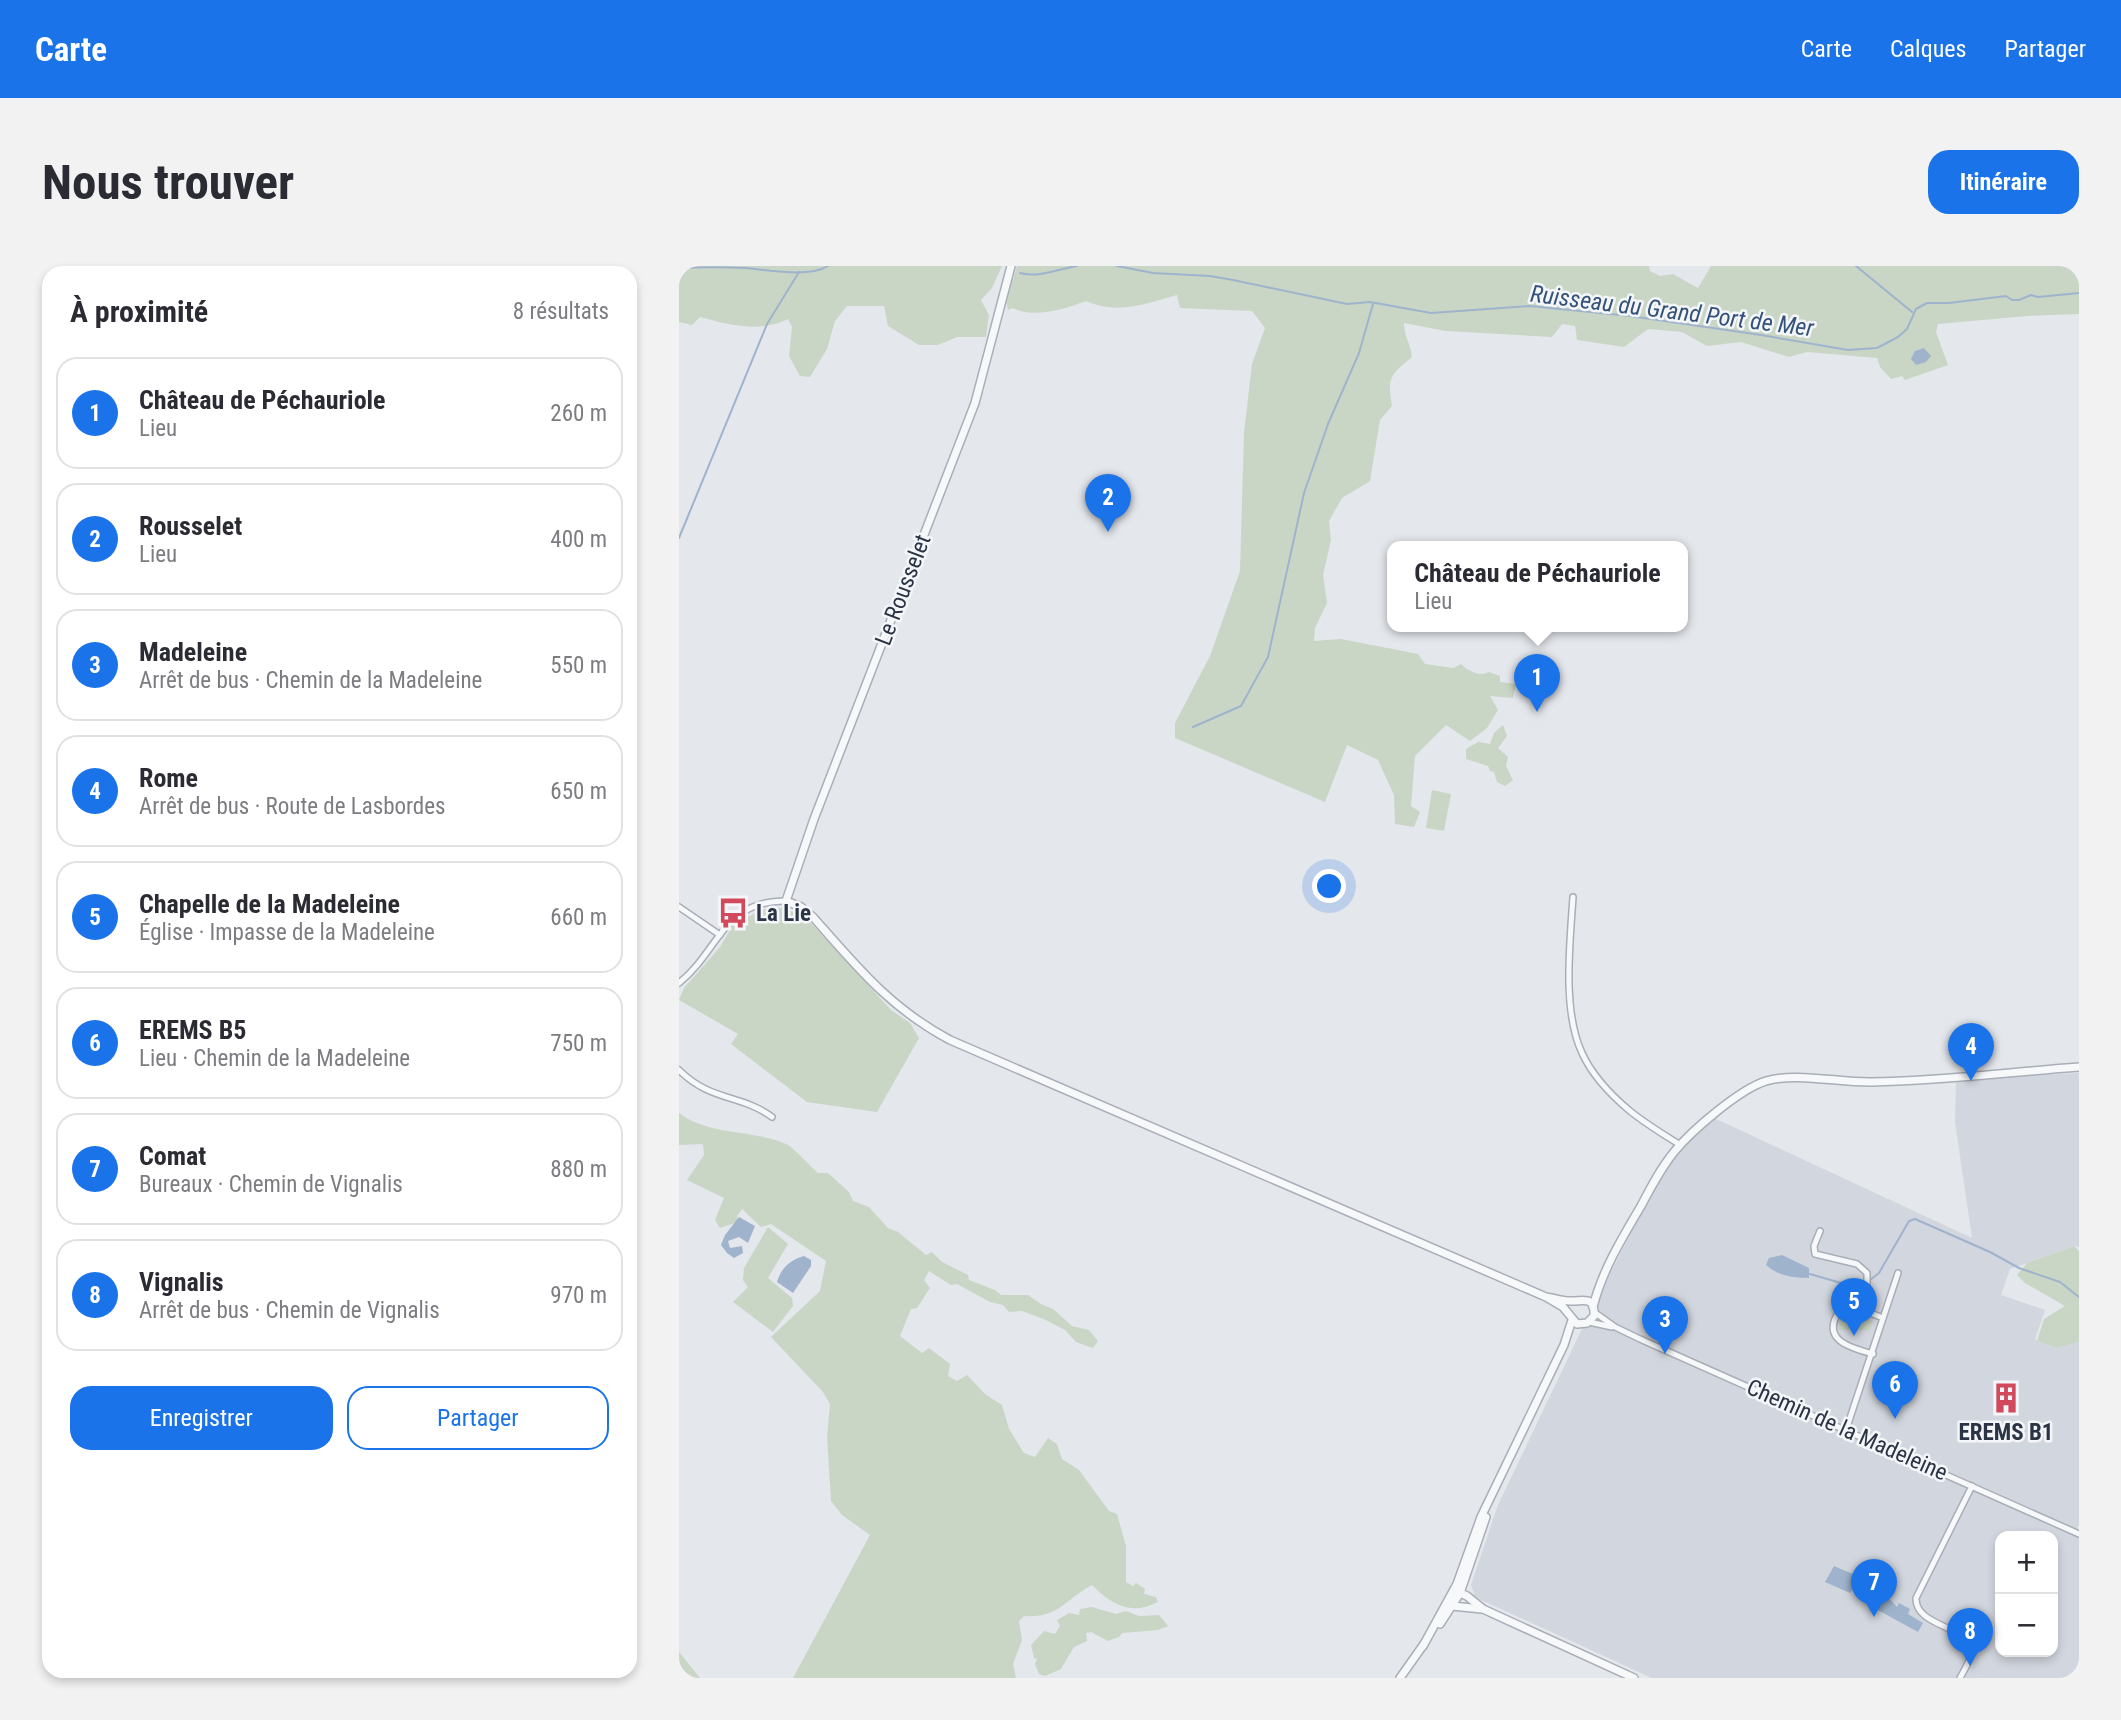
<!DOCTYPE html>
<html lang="fr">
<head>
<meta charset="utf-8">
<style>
	:root { --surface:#fff; --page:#f2f2f3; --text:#2b2b33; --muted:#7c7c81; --line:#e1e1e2; --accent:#1a73e8 }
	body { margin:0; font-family:"Roboto Condensed",sans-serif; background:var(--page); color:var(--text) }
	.controls { position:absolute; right:21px; bottom:21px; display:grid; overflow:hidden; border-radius:14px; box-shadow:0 4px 10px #0003 }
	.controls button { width:63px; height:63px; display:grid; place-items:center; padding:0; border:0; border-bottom:2px solid var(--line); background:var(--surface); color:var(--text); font:35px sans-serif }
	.you { position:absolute; left:651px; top:621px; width:24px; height:24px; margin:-18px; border:5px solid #fff; border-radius:50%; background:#1a73e8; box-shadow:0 0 0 10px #1a73e833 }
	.badge { display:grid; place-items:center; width:46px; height:46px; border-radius:50%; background:var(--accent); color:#fff; font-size:23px; font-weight:700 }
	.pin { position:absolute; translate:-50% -58px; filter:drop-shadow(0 2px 4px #0008) }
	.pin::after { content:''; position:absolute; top:37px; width:24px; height:21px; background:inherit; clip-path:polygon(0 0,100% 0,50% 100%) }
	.popup { position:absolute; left:708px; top:275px; width:301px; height:91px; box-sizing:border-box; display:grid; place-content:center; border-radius:14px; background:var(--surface); filter:drop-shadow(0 2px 5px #0005); font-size:23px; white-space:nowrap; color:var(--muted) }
	.popup b { font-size:26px; color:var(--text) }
	.popup::after { content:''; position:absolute; left:50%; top:100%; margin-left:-14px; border:14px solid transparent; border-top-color:var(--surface) }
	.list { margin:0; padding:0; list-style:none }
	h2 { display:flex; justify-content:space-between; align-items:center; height:91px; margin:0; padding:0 28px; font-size:30px }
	h2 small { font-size:23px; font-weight:400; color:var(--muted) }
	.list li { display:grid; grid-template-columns:46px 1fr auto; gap:21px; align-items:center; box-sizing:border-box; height:112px; margin:0 14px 14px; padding:0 14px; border:2px solid var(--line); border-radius:21px }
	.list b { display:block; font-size:26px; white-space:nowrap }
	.list p { margin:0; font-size:23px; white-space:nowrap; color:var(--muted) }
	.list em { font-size:23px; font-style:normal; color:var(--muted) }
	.actions { display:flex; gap:14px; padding:21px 28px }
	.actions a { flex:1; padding:16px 0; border:2px solid var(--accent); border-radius:21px; text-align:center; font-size:24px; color:var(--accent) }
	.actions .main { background:var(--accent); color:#fff }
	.map { position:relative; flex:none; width:1400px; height:1412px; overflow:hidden; border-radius:21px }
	header { display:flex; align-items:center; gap:42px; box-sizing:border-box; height:98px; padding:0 35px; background:var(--accent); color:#fff }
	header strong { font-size:33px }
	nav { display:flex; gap:38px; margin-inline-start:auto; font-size:24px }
	.intro { display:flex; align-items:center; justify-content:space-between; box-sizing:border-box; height:168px; padding:0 42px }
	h1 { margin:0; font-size:49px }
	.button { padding:18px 32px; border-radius:21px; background:var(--accent); color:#fff; font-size:24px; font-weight:700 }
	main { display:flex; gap:42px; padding:0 42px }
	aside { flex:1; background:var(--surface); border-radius:21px; box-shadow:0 4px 10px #0003 }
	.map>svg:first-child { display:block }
	.built { fill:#d2d6de; fill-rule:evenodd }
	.green { fill:#c9d6c5 }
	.water { fill:#9fb4cc }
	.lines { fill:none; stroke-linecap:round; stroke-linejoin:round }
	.stream { stroke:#9fb4cc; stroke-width:2 }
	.minor-casing { stroke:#a9aeb7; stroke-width:8 }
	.tertiary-casing { stroke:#a9aeb7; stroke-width:10 }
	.minor { stroke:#f7f8fa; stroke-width:5 }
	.tertiary { stroke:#f7f8fa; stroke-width:7 }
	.labels { text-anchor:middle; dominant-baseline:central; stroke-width:5; stroke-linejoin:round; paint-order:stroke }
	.street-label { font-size:23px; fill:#2b3445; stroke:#f4f6f9 }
	.poi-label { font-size:23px; font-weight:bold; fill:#2b3445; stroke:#f4f6f9; text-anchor:start }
	.water-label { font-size:24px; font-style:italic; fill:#34527a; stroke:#f4f6f9 }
</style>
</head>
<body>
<header>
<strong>Carte</strong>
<nav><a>Carte</a><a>Calques</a><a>Partager</a></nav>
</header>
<div class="intro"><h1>Nous trouver</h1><a class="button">Itinéraire</a></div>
<main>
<aside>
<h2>À proximité<small>8 résultats</small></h2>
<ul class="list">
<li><span class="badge">1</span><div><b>Château de Péchauriole</b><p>Lieu</p></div><em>260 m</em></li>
<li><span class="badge">2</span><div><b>Rousselet</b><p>Lieu</p></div><em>400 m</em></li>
<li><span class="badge">3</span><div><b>Madeleine</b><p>Arrêt de bus · Chemin de la Madeleine</p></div><em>550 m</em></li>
<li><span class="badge">4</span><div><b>Rome</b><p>Arrêt de bus · Route de Lasbordes</p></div><em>650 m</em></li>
<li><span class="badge">5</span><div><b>Chapelle de la Madeleine</b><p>Église · Impasse de la Madeleine</p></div><em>660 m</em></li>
<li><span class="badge">6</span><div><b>EREMS B5</b><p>Lieu · Chemin de la Madeleine</p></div><em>750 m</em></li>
<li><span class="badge">7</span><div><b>Comat</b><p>Bureaux · Chemin de Vignalis</p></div><em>880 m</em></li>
<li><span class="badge">8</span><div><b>Vignalis</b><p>Arrêt de bus · Chemin de Vignalis</p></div><em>970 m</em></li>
</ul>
<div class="actions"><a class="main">Enregistrer</a><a>Partager</a></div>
</aside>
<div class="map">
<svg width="1400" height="1412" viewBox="0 0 1400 1412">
	<rect width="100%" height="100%" fill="#e4e7ec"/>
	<path class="built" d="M1400,807v174l-5,-1 -64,23 -9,26 44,15 -10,29 2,2 19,7 23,-6v182l-4,12 4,2v140h-427l-171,-78 -6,-4 -4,-11 27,-80 83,-174 68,-134 21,-34 17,-21 27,-24 258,120 -17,-116 1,-42zM1321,1270h53v116h-53z"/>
	<g class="green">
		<path d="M0,0h323l-10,22 -11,12 8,15 -3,22h-29l-19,8h-19l-31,-19 -4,-20h-37l-12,15 -8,28 -17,28 -10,-1 -11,-20 3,-29 -4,-8c-28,14 -59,6 -88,-2l-8,8 -13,-3z"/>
		<path d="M338,0h632l1,5 10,5 13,-2 25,14 13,-22h368v48l-52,2 -89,8 -2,8 12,33 -43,15 -3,-4 -11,3 -11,-12 -3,-9 -70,-6 -18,5 -48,-15 -34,4 -25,-14 -34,-3 -24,18 -47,-7 -2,-14 -13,-2 -10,13 -106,-6 -42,-8c0,14 7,21 8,34 -22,18 -25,21 -20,49l-12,14 -10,61 -28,17 -13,23 2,19 -8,35 4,28 -12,25 -1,13 27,-2 77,15 7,10 28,4 8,-4c7,7 18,13 28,8l11,4v6l16,2 -3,14 -23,-2 8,14 -11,18 -17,13 -24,-16 -31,31 -4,50 9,6 -6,15 -19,-3 -1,-29 -16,-35 -31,-15 -22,57 -150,-64v-15l35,-67 30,-85 4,-138 8,-69 13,-36 -13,-17 -72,-3 -3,-13c-32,9 -59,20 -91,6 -21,8 -53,18 -73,7l-5,2 -2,-9z"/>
		<path d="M824,459l4,11 -9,12 10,9 -2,9 7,14 -8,6 -8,-4 -3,-10 -4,-1 -2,-5 -22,-7v-10l12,-7 12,2 4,-11z"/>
		<path d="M753,524l19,4 -7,37 -18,-3z"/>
		<path d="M93,642h13l23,12 83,90 19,13 9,15 -42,74 -70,-10 -76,-58 7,-10 -59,-34 5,-12 36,-41 13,-22 28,-15z"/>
		<path d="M0,847c30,23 73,16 107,31 6,2 25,23 32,29h10l21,19 4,9 16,6 19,21 10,4 28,23 6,-3 10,10 26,13 1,5 26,10 6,5h27l13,9 12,5 19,17 17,4 9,11 -5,7 -17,-6 -11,-12 -19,-10 -24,-9 -13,1 -6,-7 -13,-3 -33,-18 -6,1 -22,-14 -5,9 6,8 -13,20 -6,1 -11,27 22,17 7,-5 21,16 -2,12 9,5 10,-6 18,19 17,11 7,24 15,24 11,4 13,-19 9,6 5,15 17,11 30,41 8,3 9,32v36l7,4 3,-3 9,6 -1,5 12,3 2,5c-27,14 -46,3 -66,-17 -28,15 -32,33 -68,31l-5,5 3,19 -9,24 3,14h-223l77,-143 -28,-20 -11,-14 -4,-64 3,-33 -7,-12 -52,-55 49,-46 6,-30 -55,-37 -10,3 -19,-18 -5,7 1,6 -18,6 -5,-8 9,-22 -37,-18 17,-25 -1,-11 -24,1z"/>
		<path d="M89,961l20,17 -20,34 24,20 1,8 -20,26 -40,-30 15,-15 -5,-7 1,-12z"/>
		<path d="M1395,980l5,5v91l-23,6 -19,-7 7,-22 21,-13 -40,-23 -8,-8 10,-12z"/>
		<path d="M1163,1047l30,7 -2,10h-32z"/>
		<path d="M413,1341l24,7 10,-3 13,5 20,-1 9,11 -10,4 -36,3 -3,4 -11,4 -17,-9 -5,1 1,8 -13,6 -13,22 -16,7 -6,-2 -4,-10 2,-5 -3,-1 -3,-13 13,-14 11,3 5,-8 -3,-6 12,-7 10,2 1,-6z"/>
		<path d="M0,1386l21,26h-21z"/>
	</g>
	<g class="water">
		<path d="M1245,82l7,8 -5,6 -10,3 -5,-6 4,-8z"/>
		<path d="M60,951l16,9 -7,17 -9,-6 -11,4 2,7 12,-2 1,7 -9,5 -7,-5 -6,-8 4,-10z"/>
		<path d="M1103,989l27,13v10c-16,0 -31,-2 -43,-13l3,-7z"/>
		<path d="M125,990l7,4v6l-18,27 -16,-11c4,-14 13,-22 27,-26z"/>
		<path d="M1155,1300l56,24 -3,6 10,11 2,-4 11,6 -2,5 15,9 -5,9 -53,-29 2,-4 -14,-10 -3,4 -25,-11z"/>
	</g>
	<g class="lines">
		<g class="stream">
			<path d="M438,0l36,7 57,3 23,4 114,24 23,-2 61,11 99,-7 100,10 131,19 87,15 29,-2 21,-11 9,-8 9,-20 11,-6h22l57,-7 6,4h7l12,-5 7,2 41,-4"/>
			<path d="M1177,0l56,46"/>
			<path d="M0,2c22,-1 45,-1 67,0 22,2 64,10 82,-2"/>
			<path d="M341,7c19,5 38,-4 57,-7"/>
			<path d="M0,272l88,-214 32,-52"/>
			<path d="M514,461l48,-21 27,-49 36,-164 24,-69 31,-71 14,-49"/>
			<path d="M1131,1008l38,11 17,-2"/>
			<path d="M1191,1014l9,-7 30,-52 6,-2 75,33 29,16 41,14 19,15"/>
		</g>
		<g class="minor-casing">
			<g id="minor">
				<path d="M894,631c-3,46 -11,113 9,156 10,22 30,43 48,58 16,13 33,23 50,34"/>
				<path d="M0,641l41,28"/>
				<path d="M0,717c41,-33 43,-82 107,-82"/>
				<path d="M0,804c32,32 62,24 93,47"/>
				<path d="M1141,965l-6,15 1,8 42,10 10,9v11l-9,24"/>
				<path d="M915,1046l21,15 25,12 439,195"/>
				<path d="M910,1056l23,5"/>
				<path d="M1194,1088c-22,-6 -54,-14 -33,-44l6,-3 12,1 25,10"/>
				<path d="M1167,1164l52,-157"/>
				<path d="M1281,1412c4,-8 10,-16 11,-25 1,-28 -56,-25 -55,-55l56,-112"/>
			</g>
		</g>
		<g class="tertiary-casing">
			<g id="tertiary">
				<path d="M332,0l-36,137 -161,416 -28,82 15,6 12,10c44,50 77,91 137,123l596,257 17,10 14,17 10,-1 7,-7c1,-22 -12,-14 -24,-15 -8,0 -16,-3 -24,-4"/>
				<path d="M914,1041c9,-36 29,-69 48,-101 10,-19 20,-38 33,-54 18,-22 66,-63 92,-71 29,-9 75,2 106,1 69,-1 138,-10 207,-15"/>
				<path d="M777,1325l11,5 16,13 151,69"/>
				<path d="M773,1340l30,3"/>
				<path d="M761,1358l20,-31 26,-76"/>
				<path d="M744,1380l34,-62 24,-67 83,-172 8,-25"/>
				<path d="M721,1412l24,-34"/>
			</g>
		</g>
		<use href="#minor" class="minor"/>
		<use href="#tertiary" class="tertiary"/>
	</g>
	<defs>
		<g id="bus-bare" transform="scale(2.415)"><path d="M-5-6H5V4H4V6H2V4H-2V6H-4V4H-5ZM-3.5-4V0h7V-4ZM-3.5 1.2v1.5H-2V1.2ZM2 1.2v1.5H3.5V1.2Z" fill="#d1495b" stroke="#f4f6f9" stroke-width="2.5" paint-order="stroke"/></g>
		<g id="building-bare" transform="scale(2.415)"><path d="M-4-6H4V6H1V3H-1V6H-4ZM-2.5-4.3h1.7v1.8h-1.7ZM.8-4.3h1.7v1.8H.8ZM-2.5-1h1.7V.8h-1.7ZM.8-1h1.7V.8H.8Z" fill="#d1495b" stroke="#f4f6f9" stroke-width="2.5" paint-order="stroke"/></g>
	</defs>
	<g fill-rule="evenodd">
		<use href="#bus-bare" x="54" y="647"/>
		<use href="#building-bare" x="1327" y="1132"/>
	</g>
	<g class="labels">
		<g class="street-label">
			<text transform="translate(224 324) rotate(-69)">Le Rousselet</text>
			<text transform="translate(1168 1164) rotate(24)">Chemin de la Madeleine</text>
		</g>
		<g class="poi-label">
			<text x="77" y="647">La Lie</text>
			<text x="1327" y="1166" text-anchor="middle">EREMS B1</text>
		</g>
		<g class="water-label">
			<text transform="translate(993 45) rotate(7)">Ruisseau du Grand Port de Mer</text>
		</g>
	</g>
</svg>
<div class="controls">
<button>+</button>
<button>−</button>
</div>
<div class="you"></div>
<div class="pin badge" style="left:858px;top:446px">1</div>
<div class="popup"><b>Château de Péchauriole</b>Lieu</div>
<div class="pin badge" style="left:429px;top:266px">2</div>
<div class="pin badge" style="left:986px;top:1088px">3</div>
<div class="pin badge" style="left:1292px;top:815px">4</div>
<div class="pin badge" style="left:1175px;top:1070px">5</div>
<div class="pin badge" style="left:1216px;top:1153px">6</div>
<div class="pin badge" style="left:1195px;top:1351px">7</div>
<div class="pin badge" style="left:1291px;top:1400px">8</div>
</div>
</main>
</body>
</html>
